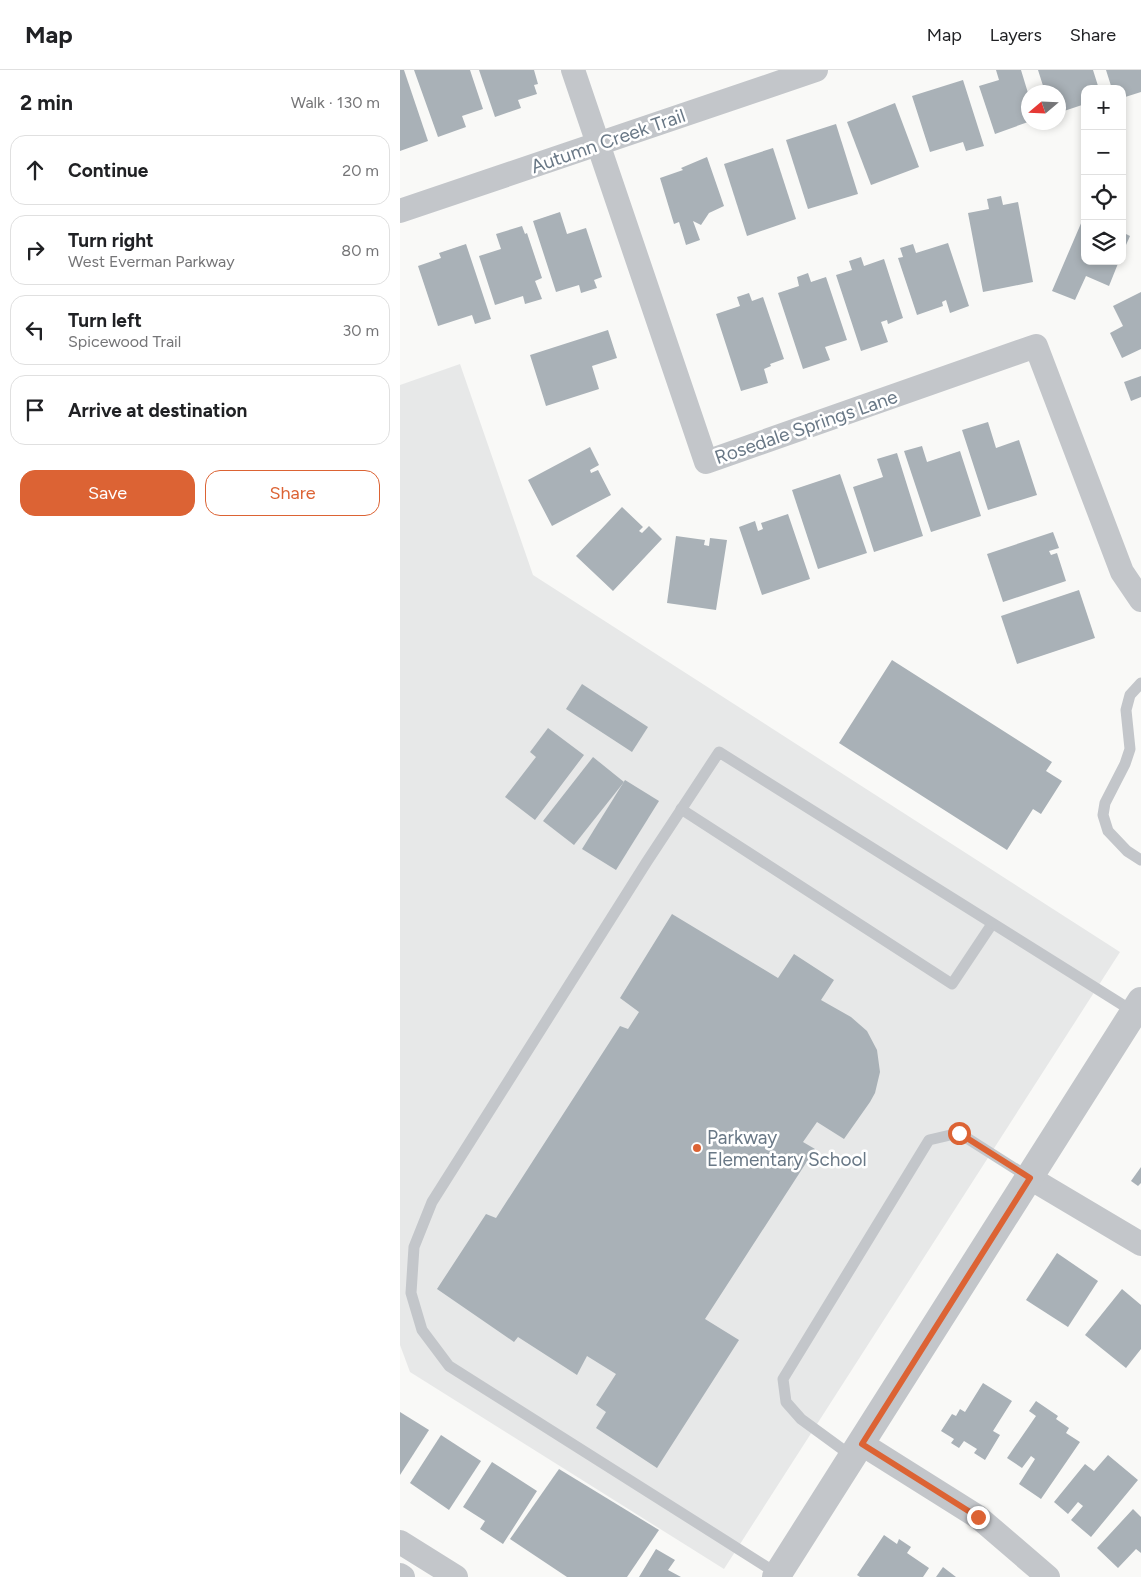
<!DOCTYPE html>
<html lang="en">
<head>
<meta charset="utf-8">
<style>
	:root { --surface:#fff; --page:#f2f2f2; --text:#202124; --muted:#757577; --line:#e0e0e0; --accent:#dc6334 }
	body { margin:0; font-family:Figtree,sans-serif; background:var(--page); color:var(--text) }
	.controls { position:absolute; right:15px; top:15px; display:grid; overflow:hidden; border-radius:10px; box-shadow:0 2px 8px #0003 }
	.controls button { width:45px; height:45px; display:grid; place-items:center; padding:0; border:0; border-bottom:1px solid var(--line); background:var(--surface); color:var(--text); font:25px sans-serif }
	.compass { position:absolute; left:621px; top:15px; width:45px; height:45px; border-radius:50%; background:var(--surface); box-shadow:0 2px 8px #0003; rotate:251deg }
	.stop { position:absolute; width:15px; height:15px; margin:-11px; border:4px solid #dc6334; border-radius:50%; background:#fff }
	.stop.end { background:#dc6334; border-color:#fff; box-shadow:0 1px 5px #0008 }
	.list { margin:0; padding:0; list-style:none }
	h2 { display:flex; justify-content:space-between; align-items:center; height:65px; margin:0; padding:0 20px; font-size:21px }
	h2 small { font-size:16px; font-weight:400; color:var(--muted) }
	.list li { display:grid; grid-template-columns:32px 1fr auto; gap:15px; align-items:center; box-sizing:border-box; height:70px; margin:0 10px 10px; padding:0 10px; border:1px solid var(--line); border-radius:15px }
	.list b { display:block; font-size:19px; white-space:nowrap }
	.list p { margin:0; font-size:16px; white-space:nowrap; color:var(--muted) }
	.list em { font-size:16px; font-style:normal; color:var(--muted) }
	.actions { display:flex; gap:10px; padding:15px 20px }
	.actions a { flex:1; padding:11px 0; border:1px solid var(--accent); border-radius:15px; text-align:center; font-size:18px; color:var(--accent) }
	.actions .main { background:var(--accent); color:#fff }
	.icon { flex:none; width:28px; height:28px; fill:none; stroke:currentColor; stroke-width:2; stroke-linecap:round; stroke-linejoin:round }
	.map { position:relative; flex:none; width:741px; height:1507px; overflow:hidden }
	header { display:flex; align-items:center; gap:30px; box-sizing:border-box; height:70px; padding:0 25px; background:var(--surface); border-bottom:1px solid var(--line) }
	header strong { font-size:24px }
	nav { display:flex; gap:28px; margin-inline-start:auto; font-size:18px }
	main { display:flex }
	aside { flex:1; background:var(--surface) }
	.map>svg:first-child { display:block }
	.built { fill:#e7e8e8 }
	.building { fill:#a9b1b7 }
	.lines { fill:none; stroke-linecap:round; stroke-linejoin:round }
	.service { stroke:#c3c6ca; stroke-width:11 }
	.minor { stroke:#c3c6ca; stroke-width:24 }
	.tertiary { stroke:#c3c6ca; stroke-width:28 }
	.route { stroke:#dc6334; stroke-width:6 }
	.poi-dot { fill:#dc6334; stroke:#fff; stroke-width:2 }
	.labels { text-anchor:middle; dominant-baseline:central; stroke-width:5; stroke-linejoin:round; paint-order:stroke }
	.street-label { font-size:19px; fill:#697886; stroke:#fff }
	.poi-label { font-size:19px; fill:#697886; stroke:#fff; text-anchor:start }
</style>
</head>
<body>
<header>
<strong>Map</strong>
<nav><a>Map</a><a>Layers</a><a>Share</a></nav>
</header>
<main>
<aside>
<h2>2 min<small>Walk · 130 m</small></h2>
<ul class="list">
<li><svg class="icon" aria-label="ahead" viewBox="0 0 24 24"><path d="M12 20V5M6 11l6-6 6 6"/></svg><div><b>Continue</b></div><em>20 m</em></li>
<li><svg class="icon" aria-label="right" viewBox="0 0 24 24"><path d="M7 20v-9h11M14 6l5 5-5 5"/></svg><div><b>Turn right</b><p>West Everman Parkway</p></div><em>80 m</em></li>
<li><svg class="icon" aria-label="left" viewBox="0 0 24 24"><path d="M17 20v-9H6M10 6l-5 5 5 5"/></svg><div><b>Turn left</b><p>Spicewood Trail</p></div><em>30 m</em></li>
<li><svg class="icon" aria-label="arrive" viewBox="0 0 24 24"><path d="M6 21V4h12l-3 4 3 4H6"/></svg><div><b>Arrive at destination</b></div></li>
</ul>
<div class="actions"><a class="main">Save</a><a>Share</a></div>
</aside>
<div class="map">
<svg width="741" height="1507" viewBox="0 0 741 1507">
	<rect width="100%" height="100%" fill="#f9f9f7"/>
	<path class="built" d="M60,294l73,211 587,377 -396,617 -314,-197 -10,-27v-960z"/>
	<g class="building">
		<path d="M0,0h4l24,71 -28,10z"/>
		<path d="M14,0h56l13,39 -21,7 4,11 -28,10z"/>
		<path d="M79,0h55l4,14 -4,1 3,9 -19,6 3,8 -26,9z"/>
		<path d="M596,0h25l7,23v29l-33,12 -16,-48 20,-6z"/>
		<path d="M638,0h55l6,19h-14v15l-27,9v-21h-13z"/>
		<path d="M706,0h35v22l-19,6v-9h-10z"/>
		<path d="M563,10l21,66 -18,5 -3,-9 -33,10 -18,-56z"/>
		<path d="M495,33l24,64 -48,18 -24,-63z"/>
		<path d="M436,54l22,70 -50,15 -22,-69z"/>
		<path d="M373,78l23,71 -49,17 -23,-72z"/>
		<path d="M307,87l17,49 -15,7 -8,12 -8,-4 7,19 -14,5 -7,-23 -5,2 -14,-46 23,-8 -2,-2z"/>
		<path d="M601,126l2,9 15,-3 15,80 -50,10 -15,-79 21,-4 -2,-10z"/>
		<path d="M160,142l7,22 19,-6 16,49 -8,3 3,8 -16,5 -2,-8 -23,7 -23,-71z"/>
		<path d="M685,144v47h34l-10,25 -23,-10 -11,24 -23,-9z"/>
		<path d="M122,156l3,8 2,-1 15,45 -7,3 7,18 -17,5 -2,-8 -28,9 -16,-49 22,-7 -5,-15z"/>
		<path d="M722,162l8,4 -8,18z"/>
		<path d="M548,173l21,63 -19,7 -4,-13 -4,2 1,4 -26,9 -19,-57 5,-1 -3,-9 13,-4 3,9z"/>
		<path d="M66,174l25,75 -16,5 -3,-9 -34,11 -20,-60 23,-8 -2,-5z"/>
		<path d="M461,187l3,9 20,-7 19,59 -15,6 -1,-4 -6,2 7,20 -27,9 -25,-76 16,-5 -3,-9z"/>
		<path d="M408,203l3,9 15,-5 21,63 -22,7 5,13 -27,9 -25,-76 21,-7 -2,-9z"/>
		<path d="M741,222v57l-19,9 -12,-25 13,-7 -10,-20z"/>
		<path d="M349,223l3,8 11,-4 21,62 -14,5 1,2 -7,3 4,14 -27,8 -25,-77 24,-8 -3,-9z"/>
		<path d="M208,260l9,28 -25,8 7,23 -53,17 -16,-51z"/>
		<path d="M741,306v21l-10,4 -7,-19z"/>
		<path d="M588,352l8,26 23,-8 18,55 -49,15 -26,-80z"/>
		<path d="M522,376l5,16 33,-11 21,65 -50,16 -27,-81z"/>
		<path d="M190,377l9,18 -9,5 1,3 7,-3 13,25 -59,31 -24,-46z"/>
		<path d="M497,383l26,83 -49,16 -21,-65 30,-10 -6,-18z"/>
		<path d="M440,404l27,79 -49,16 -26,-79z"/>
		<path d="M222,437l21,20 -4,4 3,2 7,-7 13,13 -49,52 -37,-35z"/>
		<path d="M388,444l22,65 -48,16 -23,-68 16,-6 3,10 5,-2 -2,-6z"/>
		<path d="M653,462l6,16 -10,3 2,4 6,-2 9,28 -63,21 -16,-48z"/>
		<path d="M276,466l29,4 -1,5 5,1 1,-8 17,2 -11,70 -49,-7z"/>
		<path d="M679,520l16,48 -78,26 -16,-48z"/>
		<path d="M492,590l160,102 -6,9 16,10 -21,33 -8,-5 -26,41 -168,-107z"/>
		<path d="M182,614l66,43 -16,25 -66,-43z"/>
		<path d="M148,658l36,27 -49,65 -30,-23 31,-40 -6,-5z"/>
		<path d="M193,687l31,25 -50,63 -31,-24z"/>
		<path d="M225,710l34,21 -43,69 -34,-21z"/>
		<path d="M272,844l106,64 16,-24 40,26 -13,20 30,17 16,14 10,19 3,22 -5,21 -5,9 -26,37 -27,-17 -14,20 12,7 -110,170 34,21 -82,128 -61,-40 10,-16 -10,-7 20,-31 -29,-18 -10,19 -59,-38 -4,5 -77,-53 49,-75 10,4 124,-192 8,3 11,-17 -19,-14z"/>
		<path d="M741,1097v16l-3,3 -7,-5z"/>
		<path d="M657,1183l41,28 -30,46 -42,-27z"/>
		<path d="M722,1219l19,16v44l-15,19 -41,-33z"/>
		<path d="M583,1313l29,18 -19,30 7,4 -15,25 -11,-7 3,-4 -13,-8 -5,7 -8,-5 3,-4 -13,-8 11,-17 4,2 4,-7 5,3z"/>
		<path d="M636,1331l22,15 -2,3 13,9 -3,5 14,9 -39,57 -22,-15 16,-25 -4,-3 -9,12 -15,-10 29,-42 -7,-5z"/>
		<path d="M0,1342l29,18 -29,45z"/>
		<path d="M41,1365l40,26 -32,49 -39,-27z"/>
		<path d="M708,1385l30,25 -47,57 -20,-17 12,-14 -5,-4 -10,12 -14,-12 31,-38 9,7z"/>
		<path d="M92,1392l45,29 -34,53 -23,-15 5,-8 -22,-14z"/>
		<path d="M159,1399l100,61 -32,47h-60l-57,-38z"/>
		<path d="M733,1439l8,8v36l-5,-4 -18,19 -21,-20z"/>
		<path d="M484,1465l13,9 2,-5 12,8 -4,6 22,15 -6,9h-63l-3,-2z"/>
		<path d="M256,1479l19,11 -7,10 13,7h-42z"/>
		<path d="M543,1497l13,10h-20z"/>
	</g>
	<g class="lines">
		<g class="service">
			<path d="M741,613l-11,12 -4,15 4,39 -5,15 -20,39 -2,12 5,16 19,20 14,9"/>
			<path d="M281,739l271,175 40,-60"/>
			<path d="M453,1387l-52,-38 -15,-17 -3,-23 146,-239 30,-7 71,45"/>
			<path d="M378,1504l-329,-208 -27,-36 -11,-37 3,-46 18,-45 214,-339 73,-111 415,260"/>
		</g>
		<g class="minor">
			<path d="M173,0l133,392 330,-116 86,226 19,28"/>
			<path d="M0,141l416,-141"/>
			<path d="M630,1108l111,66"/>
			<path d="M462,1374l116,73 70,60"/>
			<path d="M0,1472l56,35"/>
			<path d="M0,1505l3,2"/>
		</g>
		<path class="tertiary" d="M376,1507l365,-576"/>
	</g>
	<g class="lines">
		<path class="route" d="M559,1063l71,45 -168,266 116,73"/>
	</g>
	<circle class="poi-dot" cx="297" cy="1078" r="5"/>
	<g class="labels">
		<g class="street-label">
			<text transform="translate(208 71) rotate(-19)">Autumn Creek Trail</text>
			<text transform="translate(406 357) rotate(-19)">Rosedale Springs Lane</text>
		</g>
		<g class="poi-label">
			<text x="307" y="1067">Parkway<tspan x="307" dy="22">Elementary School</tspan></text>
		</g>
	</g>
</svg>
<div class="controls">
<button>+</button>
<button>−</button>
<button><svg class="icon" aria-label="locate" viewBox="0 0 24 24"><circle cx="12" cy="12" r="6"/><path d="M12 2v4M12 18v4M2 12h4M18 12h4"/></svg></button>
<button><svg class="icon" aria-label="layers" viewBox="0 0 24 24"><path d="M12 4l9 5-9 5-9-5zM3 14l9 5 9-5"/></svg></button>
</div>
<svg class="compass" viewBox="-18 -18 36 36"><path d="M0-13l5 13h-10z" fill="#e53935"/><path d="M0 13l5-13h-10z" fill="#757577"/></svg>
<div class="stop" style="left:559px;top:1063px"></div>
<div class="stop end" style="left:578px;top:1447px"></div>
</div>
</main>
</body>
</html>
